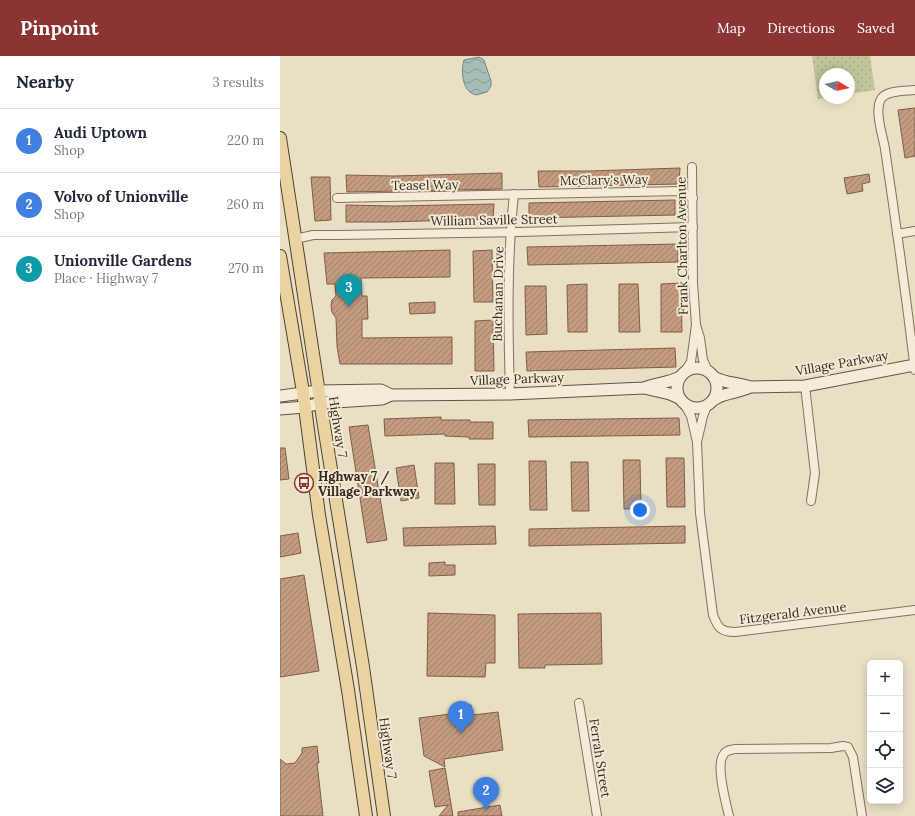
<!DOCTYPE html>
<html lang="en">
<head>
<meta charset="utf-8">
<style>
	:root { --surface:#fff; --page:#f2f2f3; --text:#1f2937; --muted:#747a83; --line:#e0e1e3; --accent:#8b3434 }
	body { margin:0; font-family:Lora,serif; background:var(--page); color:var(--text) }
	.controls { position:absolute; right:12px; bottom:12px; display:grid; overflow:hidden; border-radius:6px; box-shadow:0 2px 10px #0003 }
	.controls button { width:36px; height:36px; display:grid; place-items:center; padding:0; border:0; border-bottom:1px solid var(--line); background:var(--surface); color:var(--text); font:20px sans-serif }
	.compass { position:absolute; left:539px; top:12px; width:36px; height:36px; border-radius:50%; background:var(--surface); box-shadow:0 2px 10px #0003; rotate:99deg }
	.you { position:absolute; left:360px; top:454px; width:14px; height:14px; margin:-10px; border:3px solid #fff; border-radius:50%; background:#1a73e8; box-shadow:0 0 0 6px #1a73e833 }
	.badge { display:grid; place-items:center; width:26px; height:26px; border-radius:50%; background:var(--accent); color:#fff; font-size:13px; font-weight:700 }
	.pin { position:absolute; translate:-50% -33px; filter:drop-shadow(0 1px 2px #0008) }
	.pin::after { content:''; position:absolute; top:21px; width:14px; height:12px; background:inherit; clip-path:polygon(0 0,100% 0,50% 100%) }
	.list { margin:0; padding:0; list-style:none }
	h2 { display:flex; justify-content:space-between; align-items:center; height:52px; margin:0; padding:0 16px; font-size:17px }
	h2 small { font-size:13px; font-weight:400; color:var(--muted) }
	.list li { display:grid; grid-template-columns:26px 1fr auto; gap:12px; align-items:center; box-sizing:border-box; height:64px; padding:0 16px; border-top:1px solid var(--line) }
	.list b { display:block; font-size:15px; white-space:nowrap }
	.list p { margin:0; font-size:13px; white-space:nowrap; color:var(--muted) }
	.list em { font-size:13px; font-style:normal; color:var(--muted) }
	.icon { flex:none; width:22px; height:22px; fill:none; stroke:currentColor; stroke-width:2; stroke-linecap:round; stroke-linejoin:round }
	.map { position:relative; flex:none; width:635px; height:760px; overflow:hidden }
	header { display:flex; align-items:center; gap:24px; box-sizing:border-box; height:56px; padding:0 20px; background:var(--accent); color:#fff }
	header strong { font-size:19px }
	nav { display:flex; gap:22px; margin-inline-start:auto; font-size:14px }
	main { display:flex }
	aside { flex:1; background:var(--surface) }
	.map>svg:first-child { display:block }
	.park { fill:url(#park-dots) }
	.water { fill:url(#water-waves); stroke:#6e8a84 }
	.building { fill:url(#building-hatch); stroke:#7f5d46 }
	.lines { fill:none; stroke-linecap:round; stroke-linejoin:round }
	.minor-casing { stroke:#82715d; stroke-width:10 }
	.secondary-casing { stroke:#645340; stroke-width:13 }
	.primary-casing { stroke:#514031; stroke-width:14 }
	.minor { stroke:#f5ecd8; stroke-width:8 }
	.secondary { stroke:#f5ecd8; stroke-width:11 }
	.primary { stroke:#e9d3a1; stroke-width:12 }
	.labels { text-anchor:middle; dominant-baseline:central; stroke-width:4; stroke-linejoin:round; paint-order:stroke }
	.street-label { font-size:13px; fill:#342a1f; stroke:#f2e9d4 }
	.poi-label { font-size:13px; font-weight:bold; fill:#342a1f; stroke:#f2e9d4; text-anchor:start }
</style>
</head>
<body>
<header>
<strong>Pinpoint</strong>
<nav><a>Map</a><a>Directions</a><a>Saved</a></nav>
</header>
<main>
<aside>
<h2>Nearby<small>3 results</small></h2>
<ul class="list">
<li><span class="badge" style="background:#3f7fe0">1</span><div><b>Audi Uptown</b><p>Shop</p></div><em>220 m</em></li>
<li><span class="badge" style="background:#3f7fe0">2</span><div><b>Volvo of Unionville</b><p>Shop</p></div><em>260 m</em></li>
<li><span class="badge" style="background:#0f9aa8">3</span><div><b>Unionville Gardens</b><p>Place · Highway 7</p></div><em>270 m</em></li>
</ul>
</aside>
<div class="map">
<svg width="635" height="760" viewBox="0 0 635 760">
	<defs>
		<pattern id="park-dots" width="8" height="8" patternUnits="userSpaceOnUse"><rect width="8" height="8" fill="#c1c69a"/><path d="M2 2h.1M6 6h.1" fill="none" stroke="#a6aa84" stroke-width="1.8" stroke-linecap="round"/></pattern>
		<pattern id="water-waves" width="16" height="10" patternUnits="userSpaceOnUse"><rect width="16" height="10" fill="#a6bdb7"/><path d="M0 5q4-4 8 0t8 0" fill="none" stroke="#889a94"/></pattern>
		<pattern id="building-hatch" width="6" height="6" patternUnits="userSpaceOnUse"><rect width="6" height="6" fill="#c39c7f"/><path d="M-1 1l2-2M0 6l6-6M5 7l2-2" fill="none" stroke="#9f7f67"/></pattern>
	</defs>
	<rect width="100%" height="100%" fill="#e9dfc5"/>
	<path class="park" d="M532,0h58l5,34 -26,4v-20h-24v24l-7,1z"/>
	<path class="water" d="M199,1l5,3 7,21v5l-4,6 -11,3c-2,-1 -4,-1 -6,-3 -8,-6 -9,-23 -6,-32z"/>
	<g class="building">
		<path d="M635,52v48l-10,2 -7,-48z"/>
		<path d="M400,112l-1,16 -140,3 -1,-16h52z"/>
		<path d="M222,117v16l-155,3 -1,-17 48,1z"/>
		<path d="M589,118l1,8 -8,2 1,7 -16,3 -3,-16z"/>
		<path d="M31,121h19l1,43 -16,1z"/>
		<path d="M395,144v15l-146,3v-15z"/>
		<path d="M214,148l-1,15 -105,3h-42v-17l47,1z"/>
		<path d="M398,188v18l-150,3 -1,-18z"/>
		<path d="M170,194v27l-89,1 1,18h5l1,23h-6v19l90,-1v27h-112l-3,-18 -1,-28 -4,-6 -1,-6 1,-6 4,-4 -1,-12h-8l-3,-31z"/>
		<path d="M212,194l1,52h-19l-1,-51z"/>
		<path d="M401,227l1,49h-21v-48z"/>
		<path d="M307,228v48h-19l-1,-47z"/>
		<path d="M339,228h19l2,48h-21z"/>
		<path d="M245,230h21l1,48 -21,1z"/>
		<path d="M155,246v11l-25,1 -1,-11z"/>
		<path d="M213,264l1,51h-19v-50z"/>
		<path d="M395,292l1,19 -149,4 -1,-19z"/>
		<path d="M161,361v3h29v2h23v17h-24v-2l-24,-1v-2l-60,2 -1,-17z"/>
		<path d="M399,362l1,17 -151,2 -1,-17z"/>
		<path d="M88,369l19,115 -20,3 -18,-116z"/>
		<path d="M0,392h5l4,31 -9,1z"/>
		<path d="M386,402h18l1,49h-18z"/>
		<path d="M343,404h17l1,49h-17z"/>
		<path d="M249,405h17l1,49h-17z"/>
		<path d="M291,406h17l1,49h-17z"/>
		<path d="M155,407h19l1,41h-20z"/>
		<path d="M198,408h17v41h-16z"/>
		<path d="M134,409l5,33 -18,3 -5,-33z"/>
		<path d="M215,470l1,18 -92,2 -1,-18z"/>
		<path d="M405,470v17l-156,3v-17z"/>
		<path d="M18,477l3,20 -21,4v-21z"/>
		<path d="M165,506v3h10v10l-26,1v-13z"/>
		<path d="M24,519l15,96 -39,6v-98z"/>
		<path d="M148,557l67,2v48h-9l-1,14 -58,-1z"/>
		<path d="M321,557l1,51 -57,1v3h-26l-1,-54z"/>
		<path d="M191,649l2,10 25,-3 5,38 -59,9 1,8 -21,-11 -5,-38 31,-4 5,-7z"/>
		<path d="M37,690l2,17h-2l6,53h-43v-57l6,5 9,-1 7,-10v-5z"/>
		<path d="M165,712l8,48h-14l9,-11 -13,2 -6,-36z"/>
		<path d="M220,749l2,11h-44v-4z"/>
	</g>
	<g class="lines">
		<g class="minor-casing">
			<g id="minor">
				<path d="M412,111l1,116 3,42 4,13 3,22 5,11"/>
				<path d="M57,142l345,-7 11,7"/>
				<path d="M617,178l18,-3"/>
				<path d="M15,183l18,-4h24l182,-3 174,-5"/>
				<path d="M635,314c-9,-74 -19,-147 -30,-221 -2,-13 -11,-38 -4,-50 5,-9 25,-8 34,-9"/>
				<path d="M404,316l7,-10 5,-37"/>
				<path d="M525,330l10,87 -4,28"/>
				<path d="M230,338c-2,-66 -3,-134 4,-200"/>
				<path d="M404,348l7,12 6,26"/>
				<path d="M427,350l-4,10 -6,26 3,71 13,102c5,13 8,17 22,17l180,-22"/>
				<path d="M299,647l18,113"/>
				<path d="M449,760c-3,-13 -14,-52 -5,-62 2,-4 7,-4 11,-5l96,-1 12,-2 5,1 5,10 9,59"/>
			</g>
		</g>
		<g class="secondary-casing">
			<g id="secondary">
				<circle cx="417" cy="332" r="20"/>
				<path d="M434,321c12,7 23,5 36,10l55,-1 110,-21"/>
				<path d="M364,332l26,6 9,4"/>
				<path d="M0,340l38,-5 63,-1 10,5"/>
				<path d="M435,343c11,-7 24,-6 35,-12"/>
				<path d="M0,353l25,-2 15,-4 62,-4 9,-4 119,-1 134,-6c12,-5 24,-5 36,-11"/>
			</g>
		</g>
		<g class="primary-casing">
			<g id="primary">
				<path d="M0,82l44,288 39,241 21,149"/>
				<path d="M0,200l23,136 16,123 29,175 18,126"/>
			</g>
		</g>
		<use href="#minor" class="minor"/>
		<use href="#secondary" class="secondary"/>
		<use href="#primary" class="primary"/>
	</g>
	<defs>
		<g id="bus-ring" transform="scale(1)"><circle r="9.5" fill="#f2e9d4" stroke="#8b3434" stroke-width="1.5"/><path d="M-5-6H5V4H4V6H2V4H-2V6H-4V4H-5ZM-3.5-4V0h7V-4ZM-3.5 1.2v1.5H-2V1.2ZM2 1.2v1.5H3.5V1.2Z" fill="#8b3434"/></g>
	</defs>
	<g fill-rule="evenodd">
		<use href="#bus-ring" x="24" y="427"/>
	</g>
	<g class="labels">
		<g class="street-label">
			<text transform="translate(324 124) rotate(-1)">McClary's Way</text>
			<text transform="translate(145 129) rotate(-1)">Teasel Way</text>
			<text transform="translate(214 164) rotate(-1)">William Saville Street</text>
			<text transform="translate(402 190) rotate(-91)">Frank Charlton Avenue</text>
			<text transform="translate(218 238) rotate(-89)">Buchanan Drive</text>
			<text transform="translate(562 307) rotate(-10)">Village Parkway</text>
			<text transform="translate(237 323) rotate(-2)">Village Parkway</text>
			<text transform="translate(58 371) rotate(81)">Highway 7</text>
			<text transform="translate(513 557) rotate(-7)">Fitzgerald Avenue</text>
			<text transform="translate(108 692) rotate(82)">Highway 7</text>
			<text transform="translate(320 702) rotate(81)">Ferrah Street</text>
		</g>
		<g class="poi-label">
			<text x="38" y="420">Hghway 7 /<tspan x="38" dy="15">Village Parkway</tspan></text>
		</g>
	</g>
</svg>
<div class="controls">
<button>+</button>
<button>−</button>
<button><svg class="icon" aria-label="locate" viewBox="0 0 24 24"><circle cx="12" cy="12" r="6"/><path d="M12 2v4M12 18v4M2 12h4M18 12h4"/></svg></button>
<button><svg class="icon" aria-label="layers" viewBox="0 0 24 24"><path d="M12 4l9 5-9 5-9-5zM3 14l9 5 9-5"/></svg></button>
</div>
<svg class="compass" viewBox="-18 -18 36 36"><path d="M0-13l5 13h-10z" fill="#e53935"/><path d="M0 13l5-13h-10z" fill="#747a83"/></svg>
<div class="you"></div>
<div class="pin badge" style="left:181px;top:678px;background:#3f7fe0">1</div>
<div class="pin badge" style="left:206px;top:754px;background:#3f7fe0">2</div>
<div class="pin badge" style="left:69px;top:251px;background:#0f9aa8">3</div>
</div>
</main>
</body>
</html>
